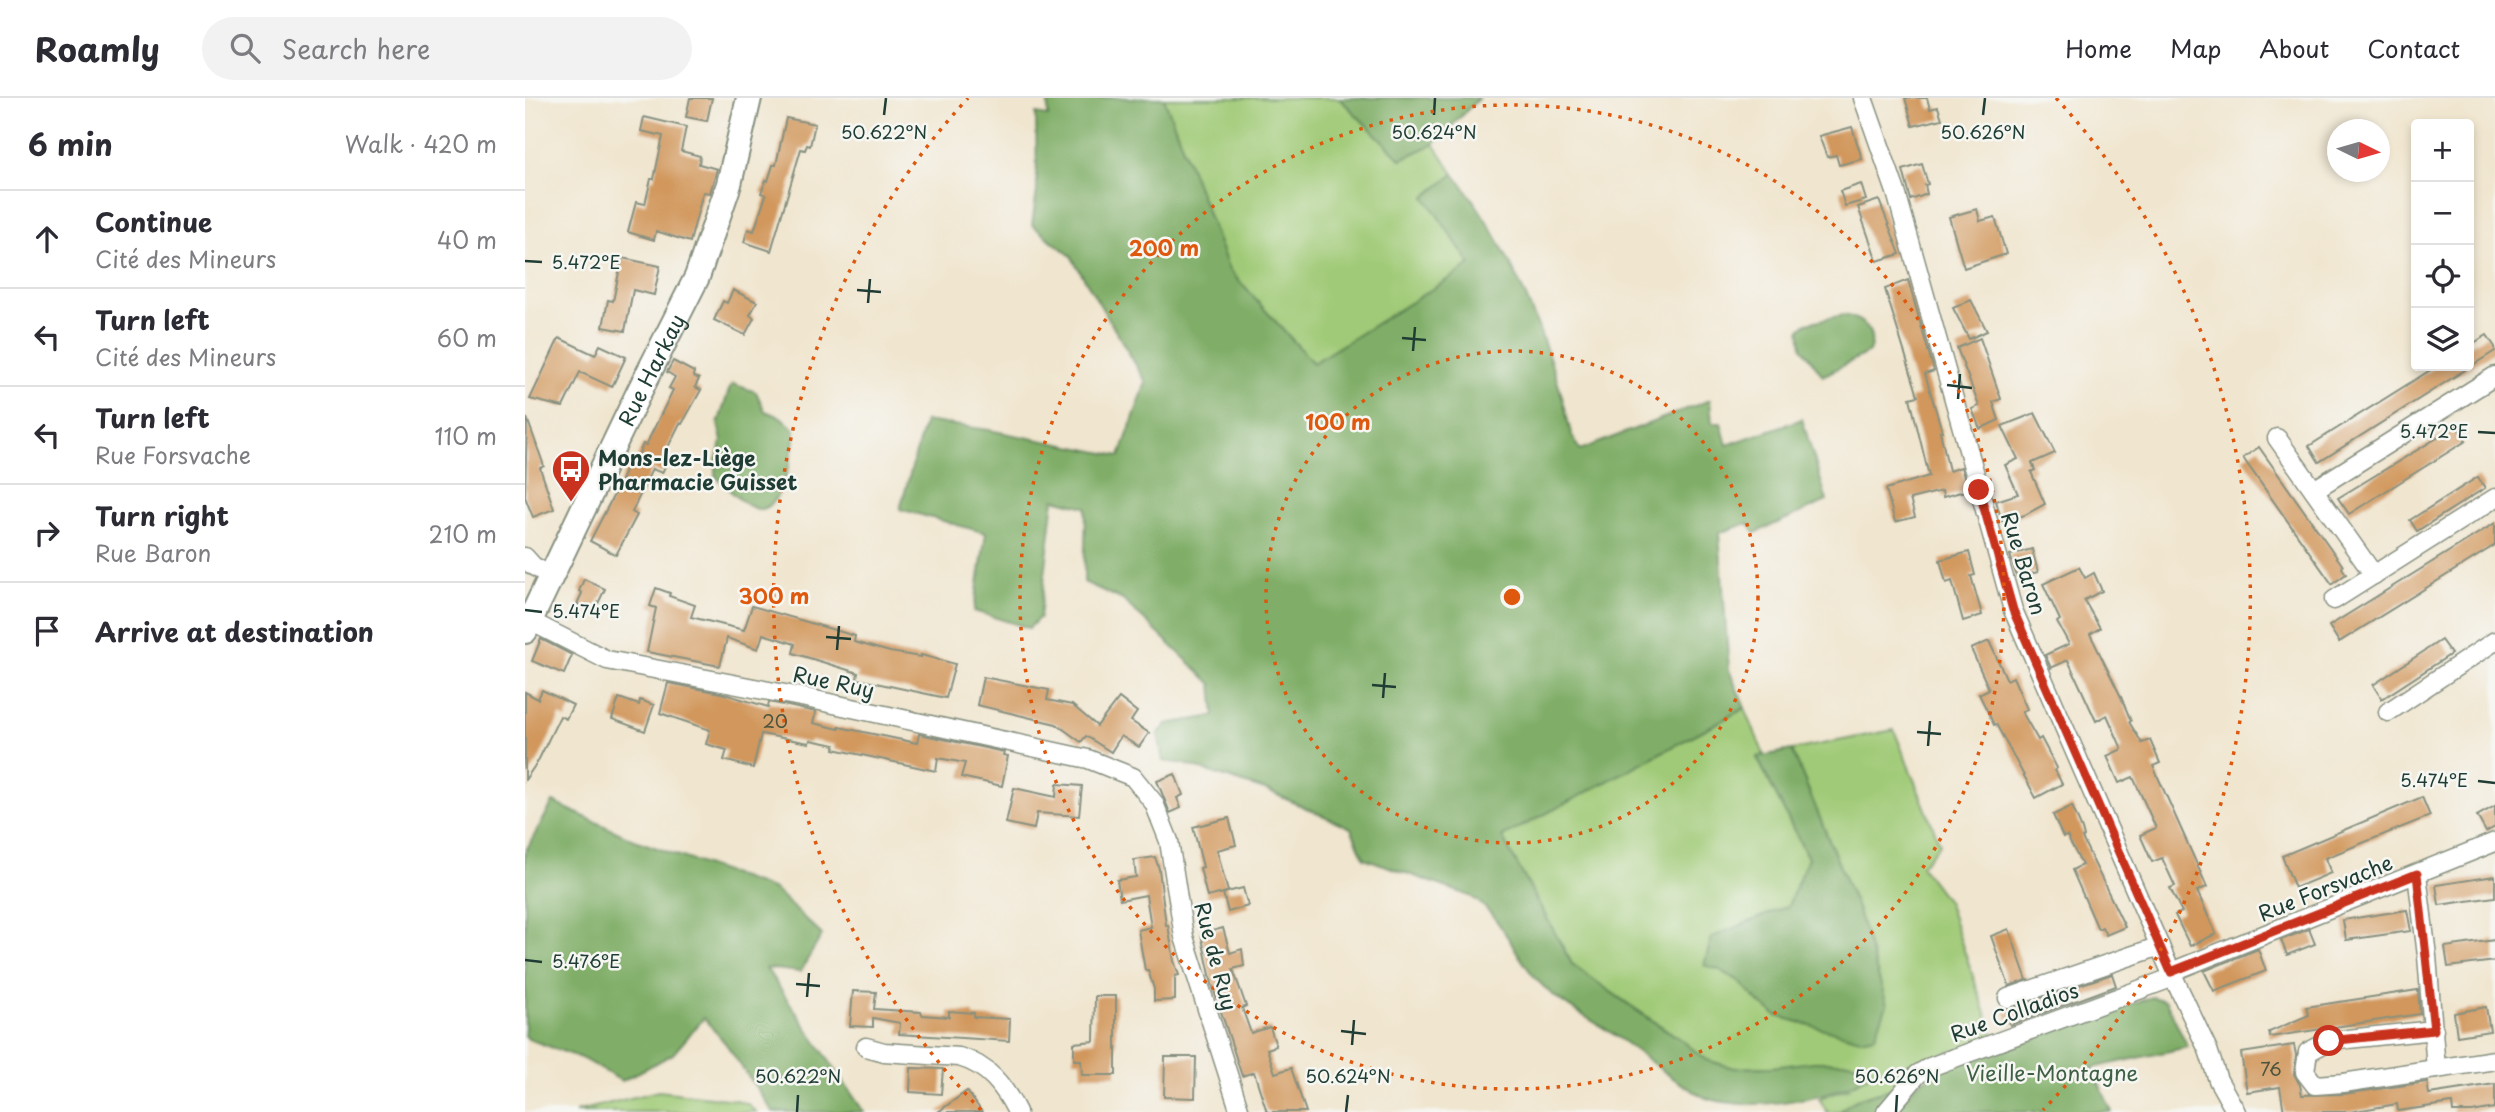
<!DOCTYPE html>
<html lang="en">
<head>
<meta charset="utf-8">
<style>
	:root { --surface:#fff; --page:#f2f2f3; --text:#2b2b33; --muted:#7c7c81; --line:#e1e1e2 }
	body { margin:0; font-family:"Playpen Sans",sans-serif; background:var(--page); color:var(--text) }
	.controls { position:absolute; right:21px; top:21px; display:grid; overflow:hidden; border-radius:7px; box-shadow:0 4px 10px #0003 }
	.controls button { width:63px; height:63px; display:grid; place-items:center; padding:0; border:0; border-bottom:2px solid var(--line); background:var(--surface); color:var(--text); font:35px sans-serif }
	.compass { position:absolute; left:1802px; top:21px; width:63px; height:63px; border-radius:50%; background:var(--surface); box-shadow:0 4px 10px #0003; rotate:95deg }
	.stop { position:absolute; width:21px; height:21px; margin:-16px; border:5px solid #c8321e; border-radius:50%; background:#fff }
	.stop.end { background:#c8321e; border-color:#fff; box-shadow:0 2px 7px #0008 }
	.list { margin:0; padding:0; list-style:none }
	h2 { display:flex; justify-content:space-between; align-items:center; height:91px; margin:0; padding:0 28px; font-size:30px }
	h2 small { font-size:23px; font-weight:400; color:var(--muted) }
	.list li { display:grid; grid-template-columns:46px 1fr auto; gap:21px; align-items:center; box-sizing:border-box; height:98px; padding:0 28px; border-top:2px solid var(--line) }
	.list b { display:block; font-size:26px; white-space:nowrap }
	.list p { margin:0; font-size:23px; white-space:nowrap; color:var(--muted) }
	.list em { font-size:23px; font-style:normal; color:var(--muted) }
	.icon { flex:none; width:38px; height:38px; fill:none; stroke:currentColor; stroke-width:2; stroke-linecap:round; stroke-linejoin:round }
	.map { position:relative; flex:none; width:1970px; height:1014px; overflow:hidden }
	header { display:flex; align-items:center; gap:42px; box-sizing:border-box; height:98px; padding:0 35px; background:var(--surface); border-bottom:2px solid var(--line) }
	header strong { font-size:33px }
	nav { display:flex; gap:38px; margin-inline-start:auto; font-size:24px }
	.search { width:490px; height:63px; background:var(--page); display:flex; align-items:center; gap:18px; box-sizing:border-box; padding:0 24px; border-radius:38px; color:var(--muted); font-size:26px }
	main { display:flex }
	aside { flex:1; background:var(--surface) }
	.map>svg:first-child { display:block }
	.green { fill:#a0ca77; stroke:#608456; stroke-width:2 }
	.forest { fill:#80ae68; stroke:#50764e; stroke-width:2 }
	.building { fill:#d1975c }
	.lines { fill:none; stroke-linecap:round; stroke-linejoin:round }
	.street-casing { stroke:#889181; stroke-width:21 }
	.secondary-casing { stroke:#889181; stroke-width:28 }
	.street { stroke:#fff; stroke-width:18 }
	.secondary { stroke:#fff; stroke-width:24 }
	.route { stroke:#c8321e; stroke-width:9 }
	.ticks { fill:none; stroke:#1f3d34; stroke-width:2.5 }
	.ring { fill:none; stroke:#de580e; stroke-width:3.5; stroke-dasharray:3.5 7 }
	.labels { text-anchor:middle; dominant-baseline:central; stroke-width:5; stroke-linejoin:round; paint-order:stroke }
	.number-label { font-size:18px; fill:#4c543e }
	.street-label { font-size:21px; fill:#1f3d34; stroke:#f6f6f2 }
	.poi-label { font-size:21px; font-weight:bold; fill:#1f3d34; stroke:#f6f6f2; text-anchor:start }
	.park-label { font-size:21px; fill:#3f6045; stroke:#f6f6f2 }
	.ticks-label { font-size:18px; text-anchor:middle; fill:#1f3d34; stroke:#f6f6f2; stroke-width:5; stroke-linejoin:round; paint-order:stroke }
	.centre { fill:#de580e; stroke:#f6f6f2; stroke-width:3.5 }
	.ring-label { font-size:21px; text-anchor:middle; font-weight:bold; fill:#de580e; stroke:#f6f6f2; stroke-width:5; stroke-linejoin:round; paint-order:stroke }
</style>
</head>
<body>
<header>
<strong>Roamly</strong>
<div class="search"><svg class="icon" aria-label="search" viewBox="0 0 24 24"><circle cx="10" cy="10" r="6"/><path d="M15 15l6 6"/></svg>Search here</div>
<nav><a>Home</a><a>Map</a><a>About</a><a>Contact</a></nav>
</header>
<main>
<aside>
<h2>6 min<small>Walk · 420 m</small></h2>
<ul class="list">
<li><svg class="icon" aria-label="ahead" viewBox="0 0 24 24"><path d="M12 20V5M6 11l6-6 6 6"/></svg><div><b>Continue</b><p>Cité des Mineurs</p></div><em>40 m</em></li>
<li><svg class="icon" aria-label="left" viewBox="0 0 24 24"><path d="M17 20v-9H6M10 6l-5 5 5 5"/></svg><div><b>Turn left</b><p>Cité des Mineurs</p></div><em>60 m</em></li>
<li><svg class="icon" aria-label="left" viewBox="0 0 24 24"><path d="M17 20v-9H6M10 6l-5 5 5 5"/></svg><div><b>Turn left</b><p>Rue Forsvache</p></div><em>110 m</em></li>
<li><svg class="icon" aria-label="right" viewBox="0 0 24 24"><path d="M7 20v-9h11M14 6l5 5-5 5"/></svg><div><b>Turn right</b><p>Rue Baron</p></div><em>210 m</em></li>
<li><svg class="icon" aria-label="arrive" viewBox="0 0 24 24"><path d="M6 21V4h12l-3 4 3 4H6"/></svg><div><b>Arrive at destination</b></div></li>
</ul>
</aside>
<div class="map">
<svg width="1970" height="1014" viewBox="0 0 1970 1014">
	<rect width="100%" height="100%" fill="#f6f6f2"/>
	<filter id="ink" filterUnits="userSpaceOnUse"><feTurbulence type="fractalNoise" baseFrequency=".0143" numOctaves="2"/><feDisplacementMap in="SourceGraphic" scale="14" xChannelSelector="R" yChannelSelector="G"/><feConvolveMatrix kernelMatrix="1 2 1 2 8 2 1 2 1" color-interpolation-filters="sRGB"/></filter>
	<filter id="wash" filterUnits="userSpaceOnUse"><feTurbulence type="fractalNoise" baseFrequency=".00686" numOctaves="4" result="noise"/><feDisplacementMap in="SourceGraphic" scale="28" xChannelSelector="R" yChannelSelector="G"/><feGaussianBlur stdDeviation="1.57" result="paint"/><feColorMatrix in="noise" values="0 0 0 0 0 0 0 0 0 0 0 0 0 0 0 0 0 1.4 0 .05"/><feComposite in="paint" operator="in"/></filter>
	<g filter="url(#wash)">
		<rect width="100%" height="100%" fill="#f0e5ce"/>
		<g class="green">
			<path d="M639,0h175l62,61 33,-15 20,30 -28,23 45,68 -158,98 -84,-93z"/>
			<path d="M1220,610l19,47 -7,3 51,100 -20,48 -76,31 8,33 19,11 21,22 127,2 -29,-94 -66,-161 102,-20 46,114 -19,22 26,35 47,136 -67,23 -10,1 -24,28c-21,4 -39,9 -54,23h-12l-8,-14 30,-10 -78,-21 -37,1 -28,-8 -27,-22 -77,-52 -30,-22 -70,-127z"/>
			<path d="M133,993l78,9 12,4 8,8h-181z"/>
		</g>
		<g class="forest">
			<path d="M523,0h116l65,172 84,93 158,-98 -46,-68 29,-23c42,53 72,116 94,180 5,15 11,31 15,46 7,23 3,28 17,50l130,-50 2,23h9l6,22 75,-26 25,82 -72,32 -7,-10 -29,10 10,137 16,38 -243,129 70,127 75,54 32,20 27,22 28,8 37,-1 42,-5h36l21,5v8c-43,25 -117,37 -164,23 -34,-17 -62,-43 -93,-64 -25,-17 -52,-29 -74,-52 -26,-27 -36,-66 -69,-86l-106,-38 -13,-30 -83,-37 -83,-27 -22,-3 -5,-27 9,-10 48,-8 -3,-32 -89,-84 -39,-18 2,-75 -32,-8 -14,118 -11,11 -55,-17 12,-78 -86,-24 25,-88 64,9 131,26 26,-74 -75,-126 -39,-31 5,-34 -1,-77 12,2z"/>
			<path d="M814,0h140l-45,46 -33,15z"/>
			<path d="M1318,217c20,3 34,17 26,37l-46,24 -21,-29 -2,-18 7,-6z"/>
			<path d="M208,286l23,8 9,19 16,6 14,13c-1,18 -12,82 -37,79 -14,-2 -34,-24 -43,-34v-11l7,-23 -4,-17 12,-37z"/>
			<path d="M1267,652l66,161 29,94 -12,31 -15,3 -83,-23 -17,-13 -21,-22 -19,-11 -16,-5 8,-28 76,-31 20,-48 -51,-101z"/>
			<path d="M28,704l79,37 143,51 47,45 -22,37 -34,-4 98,144h-91l-47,-68 -22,-26 -31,36 -51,27 -41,-23 -53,-19 -3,-4v-183z"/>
			<path d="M1627,899l14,4 22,46 -96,21 20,44h-217l20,-27 32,-20z"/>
			<path d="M1368,991l-18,23h-36c15,-14 33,-19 54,-23z"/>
		</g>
		<g id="blocks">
			<g class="building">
				<path d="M165,0h22l-5,23 -21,-4z"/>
				<path d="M1380,0h22l3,11 8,-2 4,12 -29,7z"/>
				<path d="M119,19l42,10 -5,24 19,5 -1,8 18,5 -7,24 -7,-1 -13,50 -34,-11 -2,9 -26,-8 8,-30 9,2 6,-25h3l9,-43 -22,-5z"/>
				<path d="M261,20l29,6 -5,22 -3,-1 -2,5 -4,-1 -30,102 -27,-9 4,-13 6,2 12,-36 -5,-2 5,-13 2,1 5,-16h3z"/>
				<path d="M1327,29l10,32 -23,6 -3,-10 -9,2 -8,-21z"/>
				<path d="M1397,66l6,20 -3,1 2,9 -16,6 -8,-30z"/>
				<path d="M1336,86l5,16 -21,6 -5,-15z"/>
				<path d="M1354,102l21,54 -23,7 -19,-54z"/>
				<path d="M1452,111l3,12 15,-4 11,37 -42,14 -15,-51z"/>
				<path d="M97,160l38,8 -6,29 -21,-5 -8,41 -22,-4 5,-27 5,1z"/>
				<path d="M1383,182l26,91 -9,3 17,57h-2l9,40 12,-4 7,23 -25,7 -1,-6 -32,8 5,18 -20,5 -9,-33 43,-13 -19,-78 8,-2 -33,-107z"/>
				<path d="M208,192l24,12 -7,13 4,3 -9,17 -31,-15 9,-19 4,2z"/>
				<path d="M1446,202l16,31 -18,8 -16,-31z"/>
				<path d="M1962,237l8,12v4l-176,111 -10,-16 128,-80h32v-20z"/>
				<path d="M34,240l36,17 5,-10 26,12 -14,30 -32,-15 -17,35 -33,-8z"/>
				<path d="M1455,240l21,61 -8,3 6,18 -19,9 -8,-20 7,-3 -22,-58z"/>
				<path d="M148,263l21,11 -1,4 6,3 -4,8 6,3 -19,34 -2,-1 -16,32 5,3 -7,15 -10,-4 -20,43 5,3 -21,40 -26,-14 30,-58 10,-24 5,3 8,-18 3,1 27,-55 -4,-2 6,-11 -8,-5z"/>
				<path d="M1510,315l20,40 -23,10 3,7 -4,2 14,32 -20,11 -23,6 -6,-20 22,-7 -13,-29 13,-6 -16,-33z"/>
				<path d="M2,320l17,48 -4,2 14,41 -21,8 -8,-20z"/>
				<path d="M1932,328l9,15 -117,73 -11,-16z"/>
				<path d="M1734,349l84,119 -1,2 4,6 -14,10 -89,-126z"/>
				<path d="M1953,379l7,11 -68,43 -7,-11z"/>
				<path d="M1970,425v22l-156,97 -10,-16z"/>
				<path d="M1507,451l6,23 -21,5 -7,-22z"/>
				<path d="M1444,454l6,23 -4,1 11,39 -19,6 -11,-40 -6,2 -6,-23z"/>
				<path d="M1554,469l6,11 9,-5 8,18 -18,9 16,28 -10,6 31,63 10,24 -2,1 13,21 8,-3 10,23 -7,3 54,121 -10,4 19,43 -26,12 -15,-31 7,-3 -12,-24 5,-2 -13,-28 -10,4 -12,-27 16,-7 -23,-51 -14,6 -12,-27 15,-7 -15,-34 -11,6 -28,-61 -17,8 -6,-13 24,-11 -12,-22 3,-2 -17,-36z"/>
				<path d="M59,481l21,10 -11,23 -17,-8 5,-11 -3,-2z"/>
				<path d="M131,490l14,5 -1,3 26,9 -4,12 53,13 8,-24 103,30 -1,6 36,10 31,5v-2l34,9 -9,34 -89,-19 1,-6 -65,-20 2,-9 -32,-10 -5,15 -31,-11 -7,28 -73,-14 9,-44 -6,-2z"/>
				<path d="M16,541l31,16 -8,19 -32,-13z"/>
				<path d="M1916,542l10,14 -69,45 -9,-14z"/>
				<path d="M1464,543l18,39 6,-3 14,32 -5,3 16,28 3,-2 16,30 -2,2 7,14 -26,14 -40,-74 -2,1 -15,-31 10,-5 -18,-40z"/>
				<path d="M458,579l66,13 -2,10 25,5 25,21 22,-28 18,14 -6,9 18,12 -10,14 -18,-11 -10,16 -25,-16 -5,6 -25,-18 -79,-19z"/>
				<path d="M143,585l53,10 47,14 1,-5 47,10 -3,11 26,6v-2l78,16 2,-9 85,18 -1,3 5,1 -6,30 -41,-9 4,-14 -27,-5 -2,13 -102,-22 1,-4 -25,-5 -1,3 -48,-9 -8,34 -29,-8 3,-10 -21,-6 4,-14 -50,-17z"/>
				<path d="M17,592l31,15 -7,14 -6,-3 -22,45 -13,19v-88l13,7z"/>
				<path d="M94,600l20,7 1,-5 14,5 -9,26 -33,-12z"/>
				<path d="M650,676l8,21 -6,3 4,10 -11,5 -13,-32z"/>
				<path d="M532,686l25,2 -3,30 -42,-3 -3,16 -28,-6 8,-35 42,9z"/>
				<path d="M1897,699l8,19 -105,42 6,15 -36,15 -13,-32z"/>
				<path d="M1547,708l10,23 2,8 -2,1 43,89 -19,8 -4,-8 -4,2 -26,-59 10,-5 -15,-29 -4,1 -10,-22z"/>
				<path d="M1970,708v21l-9,5 -9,-16z"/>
				<path d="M704,720l7,27 -19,5 11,42 -21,5 -7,-29 3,-1 -10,-40z"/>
				<path d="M630,759l4,12 7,56h2l6,36 5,14 -4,1v24l-21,1v-12l-6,-19h-3l-7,-40 13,-3 -5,-32 -26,5 -3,-20 19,-3 -2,-17z"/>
				<path d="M1970,778v21l-56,8 -3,-20z"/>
				<path d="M718,790l5,18 -20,6 -5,-19z"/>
				<path d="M1882,812l4,21 -65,9 -3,-20z"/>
				<path d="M698,830l7,25 12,-4 2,17 -11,3 13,37 -4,2 9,25 19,-6 6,19 -9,3 8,24 16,-5 15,44h-39l-13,-40 -12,4 -30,-92 -11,-50z"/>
				<path d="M1484,831l18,51 -18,6 -18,-50z"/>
				<path d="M1784,831l6,15 -28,11 -6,-15z"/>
				<path d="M1970,842v21l-47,6 -3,-20z"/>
				<path d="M1733,851l8,22 -52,20 -10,-20z"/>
				<path d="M1587,876l4,12 -106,39 -5,-15z"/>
				<path d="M1893,892l2,24 -150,23 -1,-5 40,-17 -3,-8z"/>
				<path d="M328,893l23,1 -2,17 47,3 1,3 27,2v-6l25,2v4l36,2 -1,22 -110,-7 1,-11 -27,-5v9l-23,-1z"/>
				<path d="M570,898h21v79h-34l-1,-15h-7v-17l20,-2z"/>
				<path d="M1961,909l4,24 -33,5 -3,-23z"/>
				<path d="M1769,947l2,10 -2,19 6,11 2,10 42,-1 83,-12 2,12 66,-10v24l-23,4h-19l-1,-9 -54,8 -1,-7 -47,8h-66l-4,-25 -33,5 -6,-39z"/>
				<path d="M640,959h31l-1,41 -31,-1z"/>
				<path d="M386,970l32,1 -2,25 -31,-2z"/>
				<path d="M442,993l15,21h-44z"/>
			</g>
		</g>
	</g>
	<g filter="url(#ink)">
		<use href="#blocks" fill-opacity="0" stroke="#889181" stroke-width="2"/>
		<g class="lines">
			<g class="street-casing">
				<g id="street">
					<path d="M1338,0l33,94 117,418 158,362 37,78 10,30 18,32"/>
					<path d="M1752,340l97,137"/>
					<path d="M1789,392l181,-114"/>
					<path d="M0,459l8,9 18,10"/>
					<path d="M1809,502l161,-102"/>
					<path d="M5,523l77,39 199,38 282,61 45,18 21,26 15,38 15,96 56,175"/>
					<path d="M1863,614l107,-71"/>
					<path d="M1892,776l10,82 9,113"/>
					<path d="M1646,874l324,-130"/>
					<path d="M1483,900l152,-52"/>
					<path d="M1909,932l-105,11 -21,11 -3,20 10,13 28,-2 152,-23"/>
					<path d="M341,949l18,5 75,5c29,8 45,29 58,55"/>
					<path d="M1361,1014l32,-38 12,-7 244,-90"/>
				</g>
			</g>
			<g class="secondary-casing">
				<g id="secondary">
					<path id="s1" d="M0,533l114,-239 58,-115 32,-93 20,-86"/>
				</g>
			</g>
			<use href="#street" class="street"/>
			<use href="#secondary" class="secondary"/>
		</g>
	</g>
	<g class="lines" filter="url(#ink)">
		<path class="route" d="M1454,392l34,120 158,362 246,-98 17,156 -105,11"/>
	</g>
	<path class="ticks" d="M359,17l2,-17M909,17l1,-17M1458,17l2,-17M0,163l17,1M332,192l24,2M343,205l2,-24M877,240l24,2M888,253l2,-24M1422,287l25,3M1433,301l2,-25M1953,334l17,1M0,512l17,2M301,539l25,2M312,552l2,-24M847,587l24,2M858,600l2,-25M1392,634l24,2M1403,648l2,-25M1953,683l17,2M0,862l17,2M271,886l24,2M282,899l2,-24M816,933l25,3M827,947l2,-25M272,1014l1,-17M821,1014l2,-17M1371,1014l1,-17"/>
	<g class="ring">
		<circle cx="987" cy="499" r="246"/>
		<circle cx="987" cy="499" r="492"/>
		<path d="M456 1012A738 738 0 0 1 443 0M1531 0A738 738 0 0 1 1518 1012"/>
	</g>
	<defs>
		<g id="bus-pin" transform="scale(2.0125)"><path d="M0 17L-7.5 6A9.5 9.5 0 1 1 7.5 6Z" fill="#c8321e" stroke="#f6f6f2"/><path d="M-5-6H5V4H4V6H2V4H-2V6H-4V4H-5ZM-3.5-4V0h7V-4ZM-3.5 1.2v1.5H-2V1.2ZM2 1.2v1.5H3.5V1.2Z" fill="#fff"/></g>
	</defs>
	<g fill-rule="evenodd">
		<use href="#bus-pin" x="46" y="371"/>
	</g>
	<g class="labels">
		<g class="number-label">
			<text x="250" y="622">20</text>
			<text x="1746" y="970">76</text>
		</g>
		<g class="street-label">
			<text stroke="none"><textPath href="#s1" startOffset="290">Rue Harkay</textPath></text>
			<text transform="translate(1500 465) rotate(73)">Rue Baron</text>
			<text transform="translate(309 583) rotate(12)">Rue Ruy</text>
			<text transform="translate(1800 789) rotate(-22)">Rue Forsvache</text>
			<text transform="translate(692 858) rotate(75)">Rue de Ruy</text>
			<text transform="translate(1489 913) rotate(-20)">Rue Colladios</text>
		</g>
		<g class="poi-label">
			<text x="73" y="359">Mons-lez-Liège<tspan x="73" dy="24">Pharmacie Guisset</tspan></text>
		</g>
		<g class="park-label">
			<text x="1527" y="974">Vieille-Montagne</text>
		</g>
	</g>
	<g class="ticks-label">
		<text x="359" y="41">50.622°N</text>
		<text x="909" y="41">50.624°N</text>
		<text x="1458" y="41">50.626°N</text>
		<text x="61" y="171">5.472°E</text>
		<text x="1909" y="340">5.472°E</text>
		<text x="61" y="520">5.474°E</text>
		<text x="1909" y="689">5.474°E</text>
		<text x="61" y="870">5.476°E</text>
		<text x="273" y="985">50.622°N</text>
		<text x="823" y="985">50.624°N</text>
		<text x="1372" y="985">50.626°N</text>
	</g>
	<circle cx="987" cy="499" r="10" class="centre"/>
	<g class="ring-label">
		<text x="639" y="158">200 m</text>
		<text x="813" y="332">100 m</text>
		<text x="249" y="506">300 m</text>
	</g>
</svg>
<div class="controls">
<button>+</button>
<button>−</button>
<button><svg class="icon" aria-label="locate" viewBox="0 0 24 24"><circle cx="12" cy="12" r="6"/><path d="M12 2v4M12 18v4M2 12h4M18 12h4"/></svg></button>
<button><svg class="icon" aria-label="layers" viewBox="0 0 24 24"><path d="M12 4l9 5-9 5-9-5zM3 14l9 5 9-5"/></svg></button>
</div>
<svg class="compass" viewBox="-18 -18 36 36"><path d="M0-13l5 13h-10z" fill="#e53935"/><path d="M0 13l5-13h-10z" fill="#7c7c81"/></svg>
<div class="stop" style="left:1804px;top:943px"></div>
<div class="stop end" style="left:1454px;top:392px"></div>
</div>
</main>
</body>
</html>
